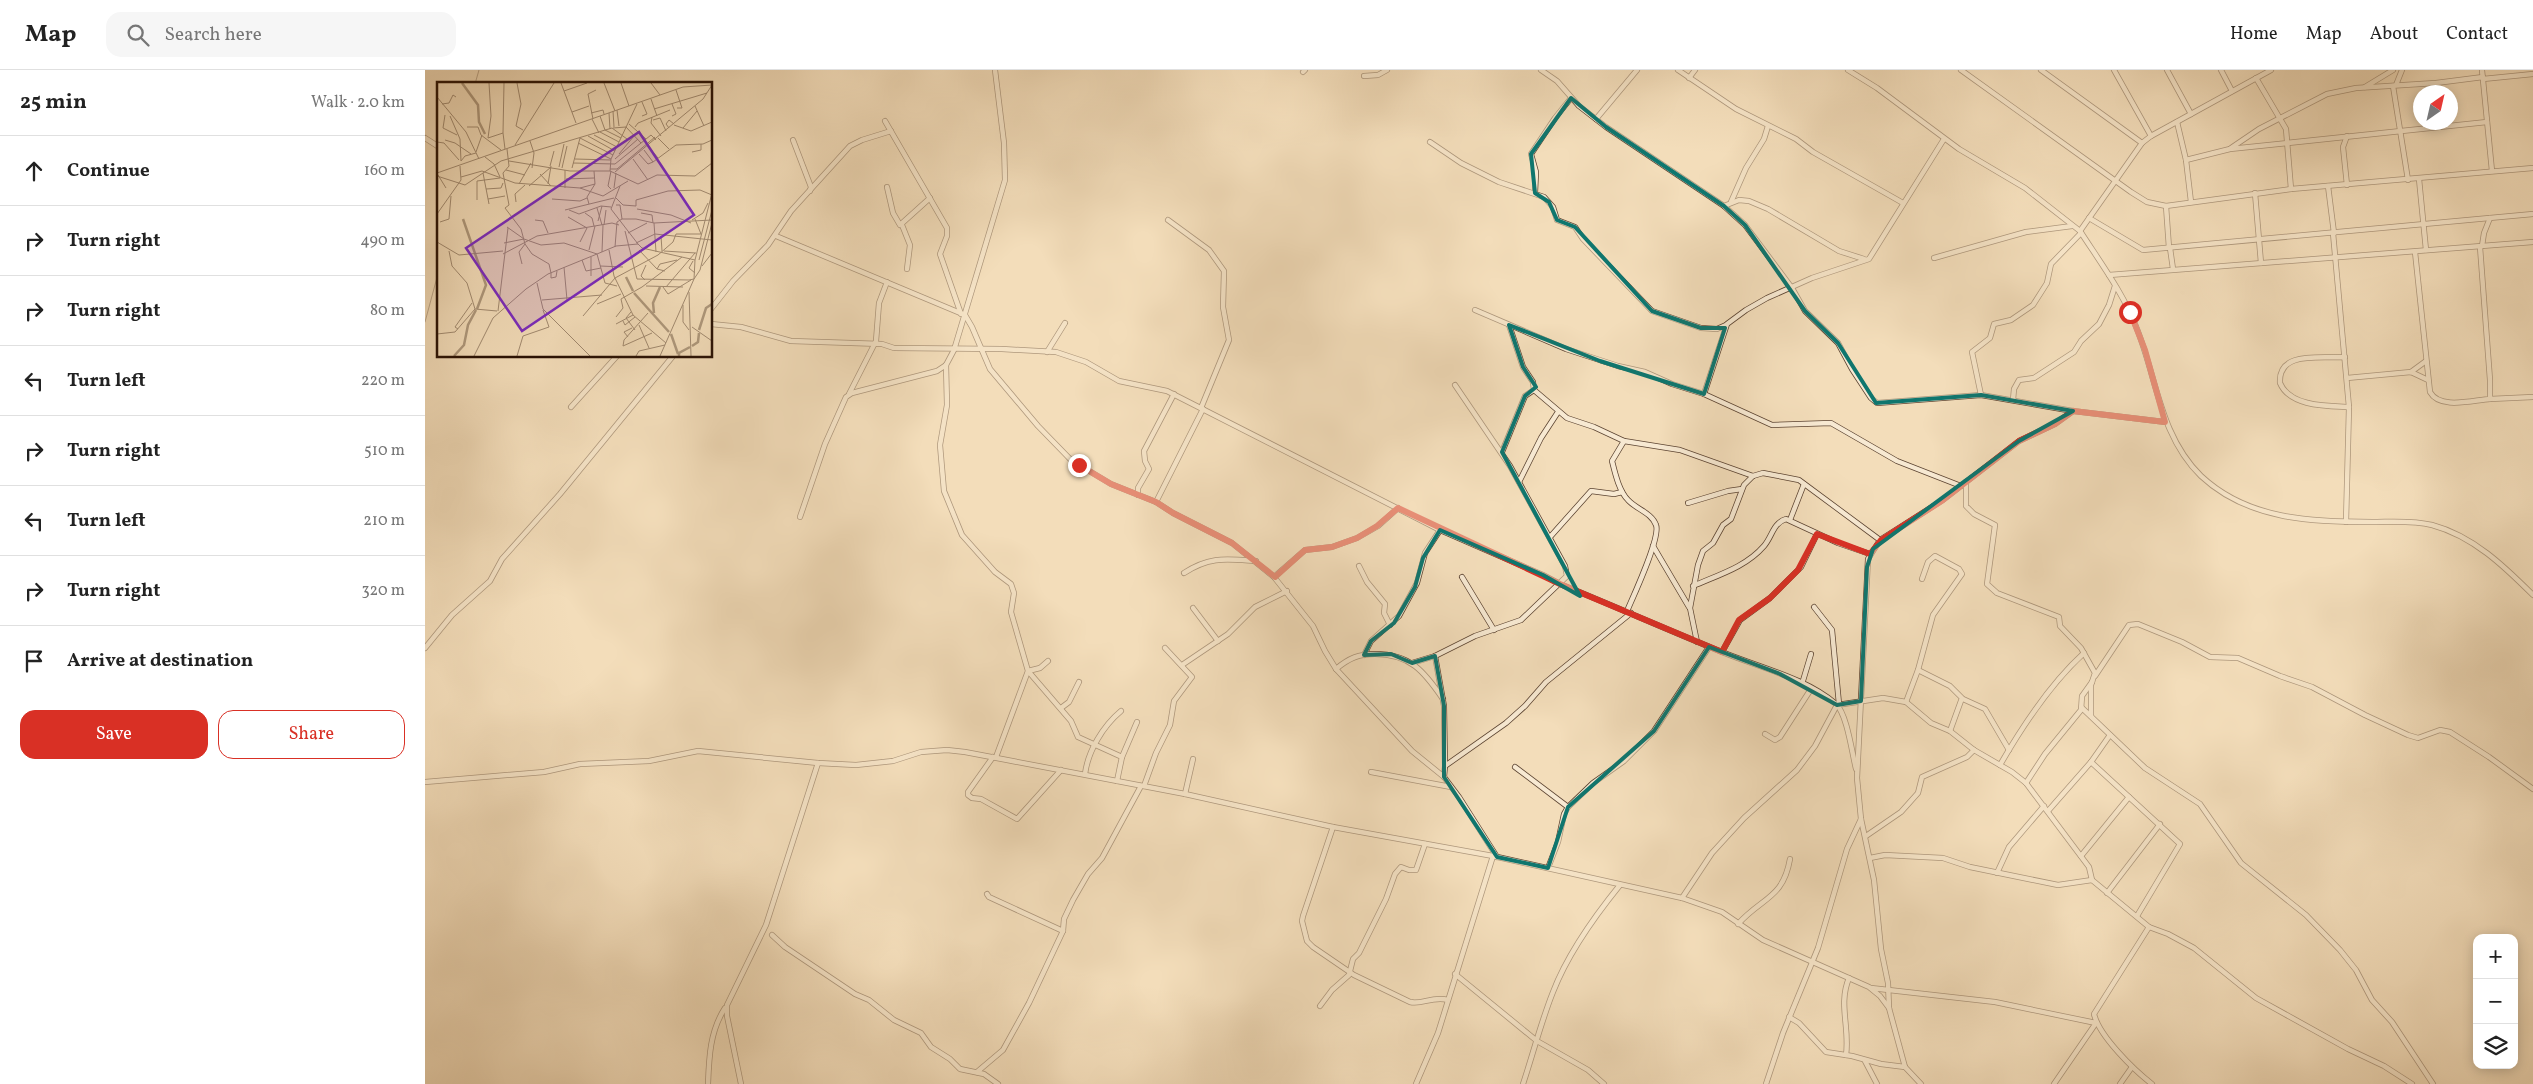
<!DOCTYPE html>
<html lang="en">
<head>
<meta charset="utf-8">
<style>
	:root { --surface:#fff; --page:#f6f6f6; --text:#222; --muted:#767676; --line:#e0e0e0; --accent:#d93025 }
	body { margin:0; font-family:Vollkorn,serif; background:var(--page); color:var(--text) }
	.controls { position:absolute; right:15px; bottom:15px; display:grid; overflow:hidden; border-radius:10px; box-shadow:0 2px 12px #0003 }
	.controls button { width:45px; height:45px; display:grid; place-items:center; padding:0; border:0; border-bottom:1px solid var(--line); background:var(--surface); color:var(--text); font:25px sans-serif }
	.compass { position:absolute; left:1988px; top:15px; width:45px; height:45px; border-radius:50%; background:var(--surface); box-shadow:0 2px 12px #0003; rotate:34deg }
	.stop { position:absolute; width:15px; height:15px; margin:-11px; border:4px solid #d93025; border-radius:50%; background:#fff }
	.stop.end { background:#d93025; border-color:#fff; box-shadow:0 1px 5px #0008 }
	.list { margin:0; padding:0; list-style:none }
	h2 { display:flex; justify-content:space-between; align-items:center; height:65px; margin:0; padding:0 20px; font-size:21px }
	h2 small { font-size:16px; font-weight:400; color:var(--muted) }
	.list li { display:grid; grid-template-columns:32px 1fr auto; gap:15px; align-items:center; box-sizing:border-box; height:70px; padding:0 20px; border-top:1px solid var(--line) }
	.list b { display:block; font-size:19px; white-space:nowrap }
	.list em { font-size:16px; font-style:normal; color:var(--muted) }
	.actions { display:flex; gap:10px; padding:15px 20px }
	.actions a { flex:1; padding:11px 0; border:1px solid var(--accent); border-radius:15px; text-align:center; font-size:18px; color:var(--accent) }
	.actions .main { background:var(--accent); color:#fff }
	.icon { flex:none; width:28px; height:28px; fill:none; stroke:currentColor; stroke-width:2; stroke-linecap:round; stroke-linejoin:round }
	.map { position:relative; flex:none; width:2108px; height:1014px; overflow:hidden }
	header { display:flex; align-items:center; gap:30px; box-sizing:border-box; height:70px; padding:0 25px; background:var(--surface); border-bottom:1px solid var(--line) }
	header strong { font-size:24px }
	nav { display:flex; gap:28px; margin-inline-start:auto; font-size:18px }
	.search { width:350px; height:45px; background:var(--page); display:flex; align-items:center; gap:12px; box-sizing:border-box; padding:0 18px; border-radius:15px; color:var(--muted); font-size:19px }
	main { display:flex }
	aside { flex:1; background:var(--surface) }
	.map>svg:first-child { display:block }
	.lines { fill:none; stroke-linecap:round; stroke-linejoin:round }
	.stream { stroke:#79624c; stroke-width:1 }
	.street-casing { stroke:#5c4432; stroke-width:6 }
	.street { stroke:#f7e9d2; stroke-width:4.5 }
	.route { stroke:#d93025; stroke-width:6 }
	.marked { fill:none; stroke:#0f766e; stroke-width:4; stroke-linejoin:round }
	.inset-river { fill:none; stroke:#ae987c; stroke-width:2.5 }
	.inset-road { fill:none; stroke:#a28b71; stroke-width:1 }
	.view { fill:#7b2cbf; fill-opacity:0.15; stroke:#7b2cbf; stroke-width:2.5 }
	.inset-edge { fill:none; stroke:#291104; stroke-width:2.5 }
</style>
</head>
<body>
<header>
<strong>Map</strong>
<div class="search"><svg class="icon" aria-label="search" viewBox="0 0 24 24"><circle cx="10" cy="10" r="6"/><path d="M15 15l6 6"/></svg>Search here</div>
<nav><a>Home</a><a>Map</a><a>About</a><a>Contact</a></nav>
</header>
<main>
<aside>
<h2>25 min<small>Walk · 2.0 km</small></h2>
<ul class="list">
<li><svg class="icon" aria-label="ahead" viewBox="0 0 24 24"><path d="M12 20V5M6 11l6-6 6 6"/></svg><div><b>Continue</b></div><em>160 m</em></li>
<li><svg class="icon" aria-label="right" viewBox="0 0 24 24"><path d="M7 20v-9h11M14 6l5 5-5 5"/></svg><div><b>Turn right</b></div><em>490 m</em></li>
<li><svg class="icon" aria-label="right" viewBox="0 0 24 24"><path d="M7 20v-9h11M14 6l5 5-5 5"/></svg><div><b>Turn right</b></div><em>80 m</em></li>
<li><svg class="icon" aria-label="left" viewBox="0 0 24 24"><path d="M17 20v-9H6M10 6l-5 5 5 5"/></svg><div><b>Turn left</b></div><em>220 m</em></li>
<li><svg class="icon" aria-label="right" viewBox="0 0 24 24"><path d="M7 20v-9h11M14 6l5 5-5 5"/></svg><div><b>Turn right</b></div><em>510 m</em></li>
<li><svg class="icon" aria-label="left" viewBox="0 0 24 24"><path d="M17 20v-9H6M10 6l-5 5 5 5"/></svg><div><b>Turn left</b></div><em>210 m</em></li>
<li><svg class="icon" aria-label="right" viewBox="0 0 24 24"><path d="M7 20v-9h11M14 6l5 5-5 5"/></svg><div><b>Turn right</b></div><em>320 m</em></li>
<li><svg class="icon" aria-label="arrive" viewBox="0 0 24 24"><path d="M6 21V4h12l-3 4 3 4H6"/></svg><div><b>Arrive at destination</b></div></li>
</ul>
<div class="actions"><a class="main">Save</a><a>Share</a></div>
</aside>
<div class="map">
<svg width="2108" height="1014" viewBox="0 0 2108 1014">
	<rect width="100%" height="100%" fill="#f3ddba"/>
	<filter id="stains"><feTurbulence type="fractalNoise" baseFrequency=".004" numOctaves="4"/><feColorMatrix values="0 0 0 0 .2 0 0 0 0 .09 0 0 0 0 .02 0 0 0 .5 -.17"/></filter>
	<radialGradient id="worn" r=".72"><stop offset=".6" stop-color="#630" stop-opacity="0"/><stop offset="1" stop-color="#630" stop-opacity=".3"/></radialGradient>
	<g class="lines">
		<g class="stream">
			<path d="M50,14l4,-14"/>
			<path d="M0,252l14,-52"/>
		</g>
		<g class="street-casing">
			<g id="street">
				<path d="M1116,0l16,11 22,25 27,21 118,79 21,19 47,63 13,23 33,32 14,26 19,29 6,5 104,-8 92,16 92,11"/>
				<path d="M1253,0l58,39 60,30 17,13 90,51"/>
				<path d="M1423,0l29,18 82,61 66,39 55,43"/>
				<path d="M1536,0l170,122 16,10 19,4 125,-17 242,-21"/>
				<path d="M1616,0l101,73"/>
				<path d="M1689,0l37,66"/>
				<path d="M1742,0l24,44"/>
				<path d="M1796,0l11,21"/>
				<path d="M1846,0l-120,66 -9,7 -62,88c20,31 44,63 57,98 20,50 23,107 64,147 47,44 111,46 171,46 19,0 40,-2 60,3 41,11 72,41 101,70"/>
				<path d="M2057,0l10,101"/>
				<path d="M878,2l2,-2"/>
				<path d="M939,6l14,-1 9,-5"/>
				<path d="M1264,8l6,-8"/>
				<path d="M1831,8l30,51 5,60"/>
				<path d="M2058,9l50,-5"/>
				<path d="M1971,15l6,-15"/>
				<path d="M1968,16l15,94"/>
				<path d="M1940,17l28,-17"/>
				<path d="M1171,49l41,-49"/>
				<path d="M460,51l62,107v8l-7,18 21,60"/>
				<path d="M1752,52l9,38 5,42"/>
				<path d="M1922,66l-4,11 4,38"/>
				<path d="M0,68l14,9"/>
				<path d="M368,70l18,47 -1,4"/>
				<path d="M1005,72l31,21 38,19 45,15 9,10 4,13 18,7 8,12 69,72 49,17 16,1 9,-4"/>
				<path d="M1806,78l28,-19 68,-35 29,-6 80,-5 47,-6"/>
				<path d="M1761,90l44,-11 257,-27"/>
				<path d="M1994,109l7,71"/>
				<path d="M1903,116l6,47"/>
				<path d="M462,117l6,26 7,12 30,-27"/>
				<path d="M1110,123l1,-21 -5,-18 24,-36 16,-20"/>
				<path d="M1830,123l6,70"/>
				<path d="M1306,132l15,-34 18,-29 4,-13"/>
				<path d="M1299,136l15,-6 10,1 19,8 71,42 25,8"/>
				<path d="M1741,136l3,42"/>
				<path d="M1664,148l54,32 390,-36"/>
				<path d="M743,150l41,30 15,21 -1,36 6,33 -28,68"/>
				<path d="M477,155l8,20 -3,24"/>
				<path d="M1908,163l16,174 -3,115"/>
				<path d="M351,166l189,79 7,12 18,42 48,57 33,34 40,24 45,18 17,11 59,30 42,34 39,49 12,25 11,18 76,82 32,26 15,20 38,60"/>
				<path d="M2057,176l2,-13 6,-15"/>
				<path d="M1745,178l3,21"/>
				<path d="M1990,182l15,140c10,18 43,8 60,7v-19l-10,-133"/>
				<path d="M1509,188l92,-26 46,-6"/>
				<path d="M1684,205l424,-33"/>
				<path d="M286,239l22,-28 35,-36 23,-34 59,-65 12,-6 29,-9"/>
				<path d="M1050,240l91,39 52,17 27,6 27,12 32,10 68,31 59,-2 66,38 64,25"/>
				<path d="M286,254l30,3 50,14 91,3 12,4 108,1 54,3 30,10 33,19 48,10 273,139 103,45 17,9c54,22 108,46 162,68 36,15 84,26 114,52 11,10 16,49 20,65"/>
				<path d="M1084,255l14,42 10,15 1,8"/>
				<path d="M622,282l18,-29"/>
				<path d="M1920,287c-24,2 -67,-7 -65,26 10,24 48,23 69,24"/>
				<path d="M521,295l1,40 -7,40 4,46 18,44 33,37 16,12 3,9 -3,19 17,59 -32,86"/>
				<path d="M1986,302l15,-11"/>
				<path d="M1922,308l64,-6 17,8"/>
				<path d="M1109,320l33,28 27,9 30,14 56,9 73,26"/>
				<path d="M424,324l27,-53 3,-38 8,-21"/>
				<path d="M1279,324l23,-70 19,-14 21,-12 45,-20 57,-19 75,-120"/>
				<path d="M1556,325l-9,-43 18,-14 4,-14 17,-4 22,-15 14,-22 4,-19 30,-31"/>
				<path d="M2065,329l43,-2"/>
				<path d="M1588,330l1,-11 5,-9 15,-2 40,-26 7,-11 18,-17 10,-19 6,-19"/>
				<path d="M146,337l46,-51"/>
				<path d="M1199,371l-12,20c3,12 7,30 16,39 8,9 24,13 28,25 5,12 -23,72 -29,86"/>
				<path d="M1077,382l23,-56 9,-6"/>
				<path d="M1094,412l22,-44 17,-26"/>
				<path d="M1541,412v24l8,8 21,11 -8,59 10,9 62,24 1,9 21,22 14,25 -4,12v31"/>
				<path d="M713,425v-7l11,-19 -4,-8 -1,-10 30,-57"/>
				<path d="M731,432l47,-93"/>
				<path d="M1263,433l40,-12 14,-2"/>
				<path d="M375,447l25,-73 21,-47 6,-4 85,-22 9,-6 8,-15 51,-170 -1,-37 -9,-73"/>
				<path d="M1365,450l14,-36"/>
				<path d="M1125,467l41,-46 23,3 8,-2"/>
				<path d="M1228,476l36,61"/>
				<path d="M934,496l8,16 18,22 -1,9 6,12"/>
				<path d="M759,503c26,-17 42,-14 72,-12"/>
				<path d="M849,507l31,-27 27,-3 25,-9 21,-12 20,-18"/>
				<path d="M1037,507l32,53"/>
				<path d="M1268,516c25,-11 53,-19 71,-40 8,-9 9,-23 22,-27l52,24 32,11"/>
				<path d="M1389,537l18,23 7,74"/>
				<path d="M768,538l25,33"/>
				<path d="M1272,572l-7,-34 8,-43 5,-14 10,-8 10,-18 8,-6 13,-34 9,-9 10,-3 36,7 81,60"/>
				<path d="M0,578l27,-33 38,-34 12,-22 58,-65 113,-138"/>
				<path d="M1297,582l18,-32 30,-22 31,-31 16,-33"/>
				<path d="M939,585l7,-14 28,-25 18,-33 8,-30 15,-23"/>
				<path d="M1010,586l9,50 1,60"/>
				<path d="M623,591l-8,7 -12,3 43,50 7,16 44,20"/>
				<path d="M987,593l23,-7 40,-20 46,-16 46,-44 -2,-10 -55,-100 -55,-81"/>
				<path d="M757,595l46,-31 27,-27 32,-16"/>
				<path d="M911,599c13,-11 23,-15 39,-15 35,0 49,17 68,45"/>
				<path d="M1493,600l32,16 12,12 -12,33"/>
				<path d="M1670,606l34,-51 9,-1 44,18 28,15 28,1 42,18 32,11 53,28 43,20 10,3 22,-8 10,2 39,25 44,32"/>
				<path d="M1377,614l9,-30"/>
				<path d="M1538,629l22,10 24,41"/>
				<path d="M1481,632l12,-32 15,-55 29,-41 -3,-5 -24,-13 -7,6 -6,17"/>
				<path d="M636,638l8,-6 10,-20"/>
				<path d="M1657,638l63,60 55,36 41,59 65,52 34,35 16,20 16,30 20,22 41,62"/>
				<path d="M1340,664l10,6 5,-3 31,-48"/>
				<path d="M568,687l-25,35v3l4,3 9,1 36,20 44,-49"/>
				<path d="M1666,692l89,82 -43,72"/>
				<path d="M1575,695c23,-40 50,-81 84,-112"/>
				<path d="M1090,697l53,40"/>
				<path d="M946,702l80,15"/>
				<path d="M660,704c3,-23 18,-48 36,-63"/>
				<path d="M1019,707l1,-11 61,-43 19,-17 21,-24 85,-69"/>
				<path d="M692,711l5,-24 15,-35"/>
				<path d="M0,712l119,-10 36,-8 69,-3 49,-10 120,12 38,2 37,-4 28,-9 26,-2 18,2 220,42 148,33 160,29 189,42 40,14 41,28 106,47 11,9 9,12"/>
				<path d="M1601,713l19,-29 36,-44 1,-14 10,-14"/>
				<path d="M719,716l12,-33 14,-28 4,-24 18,-24 -27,-29"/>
				<path d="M760,724l8,-35"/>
				<path d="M1623,741l43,-49 19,-27"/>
				<path d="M908,757l-30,89 -1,5 5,20 6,6 41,28 56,27c12,3 22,-6 38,-2"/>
				<path d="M1441,766l35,-24 17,-19 4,-16 45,-20 7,-7"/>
				<path d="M1656,786l48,-59"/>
				<path d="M1445,788l15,-3 58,3 27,9 88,18 34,-5"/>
				<path d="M1123,798l10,-26 6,-28 4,-7 25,-24 31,-22 30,-30 55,-84"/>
				<path d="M1572,803l12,-26 35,-41"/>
				<path d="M1682,823l53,-69"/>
				<path d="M562,824l2,3 74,34"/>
				<path d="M1257,828l30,-45 32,-35 53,-48 18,-24 22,-41 46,-7 23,4 25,21 19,8 24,19 38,22 14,11 63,84 3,13 57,47 -55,87c5,22 40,56 58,70"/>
				<path d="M1313,854c24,-27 45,-25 52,-65"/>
				<path d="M1724,857l19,7 26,14 62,50 92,51 36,17 28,18"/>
				<path d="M347,865l13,12 70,47 14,6 25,20 27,13 10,14 19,12 10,10 24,5 14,10"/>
				<path d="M1030,904l82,67 51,29 16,14"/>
				<path d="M1446,918l124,14 101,21"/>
				<path d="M895,936l12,-16 17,-15 4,-16 6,-6 27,-54 9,-25 6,-7 8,3h7l9,-26"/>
				<path d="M1364,947l10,6 27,29 26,4 29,8 24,3"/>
				<path d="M1421,985c4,-27 -8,-51 3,-77"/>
				<path d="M1440,991l12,23"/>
				<path d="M552,1002l26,-22 26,-47 34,-72 1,-12 9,-19 15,-26 14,-16 39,-72"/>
				<path d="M283,1014c1,-27 2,-53 17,-76"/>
				<path d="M316,1014l-14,-68v-11l39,-80 52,-162"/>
				<path d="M991,1014l22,-51 55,-177"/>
				<path d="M1098,1014c10,-30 18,-62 30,-92 15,-39 41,-75 67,-107"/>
				<path d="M1341,1014l17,-51 35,-85 29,-99 14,-30"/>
				<path d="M1496,1014l-16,-17 -16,-59 -1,-25 -7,-34 -7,-69 -13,-61 -4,-41 11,-219 12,-19 63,-40 76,-59 36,-17 18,-13"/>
				<path d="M1629,1014l42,-61"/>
				<path d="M1695,1014l12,-17"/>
			</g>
		</g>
		<use href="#street" class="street"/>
	</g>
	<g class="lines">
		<path class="route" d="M654,395l32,19 45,18 17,11 59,30 43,34 30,-27 27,-3 25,-9 20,-12 21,-18 162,76 162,68 17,-32 31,-22 28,-28 19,-36 53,20 11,-14 62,-40 76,-59 36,-17 18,-13 92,11 -20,-72 -15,-38"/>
	</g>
	<path d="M0 0H2108V1014H0ZM1146,28l35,29 118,79 21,19 60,86 33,32 38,60 105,-8 92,16 -54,30 -146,108 -6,18 -6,134 -24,4 -57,-31 -71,-27 -55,84 -86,76 -20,61 -51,-11 -53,-80v-71l-9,-50 -23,7 -21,-9 -27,1 7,-14 23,-18 21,-36 8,-29 17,-28 103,45 37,21 -78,-144 23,-56 11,-9 -13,-20 -14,-42 91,36 104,33 21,-66h-24l-49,-17 -77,-84 -18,-7 -8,-18 -14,-9 -4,-39z" fill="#f3ddba" fill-opacity=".55" fill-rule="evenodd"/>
	<path class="marked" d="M1146,28l35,29 118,79 21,19 60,86 33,32 38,60 105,-8 92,16 -54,30 -146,108 -6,18 -6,134 -24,4 -57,-31 -71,-27 -55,84 -86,76 -20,61 -51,-11 -53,-80v-71l-9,-50 -23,7 -21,-9 -27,1 7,-14 23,-18 21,-36 8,-29 17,-28 103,45 37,21 -78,-144 23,-56 11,-9 -13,-20 -14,-42 91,36 104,33 21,-66h-24l-49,-17 -77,-84 -18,-7 -8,-18 -14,-9 -4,-39z"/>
	<g transform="translate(12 12)">
		<rect width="275" height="275" fill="#f3ddba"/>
		<path class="inset-river" d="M25,1l16,22 1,17 6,12M26,137l23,66 -9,24M189,195l7,14M197,211l35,39M217,231l-1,-10 7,-16M262,248l7,-22 6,-4M234,252l7,20M255,264l6,-4 1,-9M17,274l10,-11 4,-20 8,-15M242,274v-3l11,-6"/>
		<path class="inset-road" d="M80,1l4,21 -5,22 7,4M124,1l15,40M167,1l11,28M184,1l8,23M214,1l9,12M239,8l6,18h-5M127,9l23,-8M0,15l29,35 13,27M214,17l6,17M5,22l7,-1 4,-8 3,2M200,22l-26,55 -1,12 28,13 19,-9 38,1 17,-13M258,24l9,20M217,27l53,-16M180,28l2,16M176,29l1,16M135,30l17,-6M154,31l12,-3 1,4M172,31l1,16M8,33l-2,13 14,7M13,34l10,23 1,22M163,34l5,14 16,8M205,34l5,-2 -5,-12M235,34l4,-2 -4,-10M215,35l-1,6 10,13M155,37l7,14M156,37l-5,-25 8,-4M216,38l7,-2 6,13M192,42l17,15M237,43l17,6 21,-9M30,45h11l3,8 20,15M198,45l3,-4 32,-13M176,46l13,-1 15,16M232,46l-3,-4 3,-4 5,4M246,46l14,-17M163,50l19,10M66,51l1,-50M157,53l23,12M151,54l27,15M51,56l3,-22 -2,-33M51,56l15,-5 2,16M221,56l11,11M8,58l10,3 16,11M93,59l4,12 -2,15M0,60l7,1 15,17M141,61l33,16M78,63l39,-62M211,64l10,12M70,67l2,17 -6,7 6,32 -4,3 16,21 4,15 -6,8 3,12M39,70l6,-17M255,70l9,-2v-6M182,72l15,-18M202,72l9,10 5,-2 -9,-12M48,75l9,7 6,13M138,77l36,1M178,77l23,-20M196,77l15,21M24,79l4,-5 11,-3M72,79l61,10h40M216,80l23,-17 27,-1 9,-4M136,81l42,1 36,-29 5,5M113,84l4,-15M122,85l5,-23M125,86l5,-22M135,86l8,-30 33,17M173,87h7l38,-32M69,88l19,5M174,89l-3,15 3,3M178,90l88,-73 9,-14M0,91l246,-86 29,-2M46,91l6,31M103,92l11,12M1,93l8,13M0,94l28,9 36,-24 111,-33 15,11M24,95l21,-6 33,12 65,5 23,8 25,-15M129,97l28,-1M82,102l12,-21M111,102l3,-18M92,104l22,-19M183,104l-9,23 27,35 4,4 53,12M128,106v-18M143,106l15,-4M177,106l2,-15M49,107l15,-1 2,-5M178,115l8,8 13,1M51,117l17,-3M115,117l28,2 7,-3M40,118v-19l23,-3M79,120l-1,-8 10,-9M152,122l-2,-7 8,-13 -1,-13M179,123h4l2,14M199,124v-6l32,-9 32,-1 12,5M160,126l5,17M200,127l34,6 20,8M128,128l49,-12M132,128l10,4 22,-8 10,1M148,131l7,5 2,8M204,131l11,2 1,8M0,132l24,-34 -1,-14M131,135l19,11M258,137l6,15M98,138l8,1 5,12M255,138l11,-7 5,-10M161,139l4,-15M3,140l9,-3 2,-23M217,141l58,-3M167,143l2,-15M70,145l17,12M188,149l12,48 52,1 5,-1 6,-9 12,-47M191,151l19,-10M239,152h25M224,154l1,15M0,160l22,13 44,-4M143,160l7,-14M67,161l20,-4 17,6 23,-2 33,11M199,161l19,-9 57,6M88,162l7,10 17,10 2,9M178,165l2,-25 5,-3h14l18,4 2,29M152,168l6,-24M172,168l5,26 19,39 33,28M202,168l18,19 8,2M12,169l3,15 15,17 8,26M227,169l32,2M165,170l1,-27M66,172l34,-18 75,-13 7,2M160,172l8,29 12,3M154,175v19M145,178l4,11 15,-3M262,178l13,-50M256,179l-4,7 6,5M163,184l23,1M265,184l10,-13M127,185l3,33M220,187l3,-5 17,-4M114,191v5l5,-1 1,-6M178,196l43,-23 15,-13 3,-8M208,198l-4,-4 5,-11M100,201l6,26 47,47M209,204l37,1M226,205l5,7 23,-14M229,205l29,-34M252,210l2,64M105,218l60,-5M160,222l24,-10M246,223v17l6,8M61,229l10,-83M194,230l-5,6 9,12M146,234l32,-38M179,235l7,-9 -2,-9 21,-12 40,-30M186,239l2,4 10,-8M179,242l17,-9M202,243l10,23M255,245l20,14M21,247l-3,-2 17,-24M0,252l18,-2 20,-23 22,2M191,255l-4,-5 8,-4M186,264l1,-6 24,-27M186,264l29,-13M37,274l19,-38 33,-29 22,-15 49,-20 19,-8 22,-2M80,274l6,-20 26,-9 -6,-17M199,274l3,-5 26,-6M223,274l34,-77 1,-19 17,-67"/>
		<path class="view" d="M202,50l55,83 -172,116 -56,-83z"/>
		<rect width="275" height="275" class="inset-edge"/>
	</g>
	<rect width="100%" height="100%" filter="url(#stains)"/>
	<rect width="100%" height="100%" fill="url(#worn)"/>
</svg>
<div class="controls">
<button>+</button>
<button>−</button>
<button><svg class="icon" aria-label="layers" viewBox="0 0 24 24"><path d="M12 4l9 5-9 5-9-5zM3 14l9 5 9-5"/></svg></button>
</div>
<svg class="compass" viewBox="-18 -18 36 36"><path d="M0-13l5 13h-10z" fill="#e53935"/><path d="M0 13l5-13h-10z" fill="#767676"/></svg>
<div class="stop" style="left:1705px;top:242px"></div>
<div class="stop end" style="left:654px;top:395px"></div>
</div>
</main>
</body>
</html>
